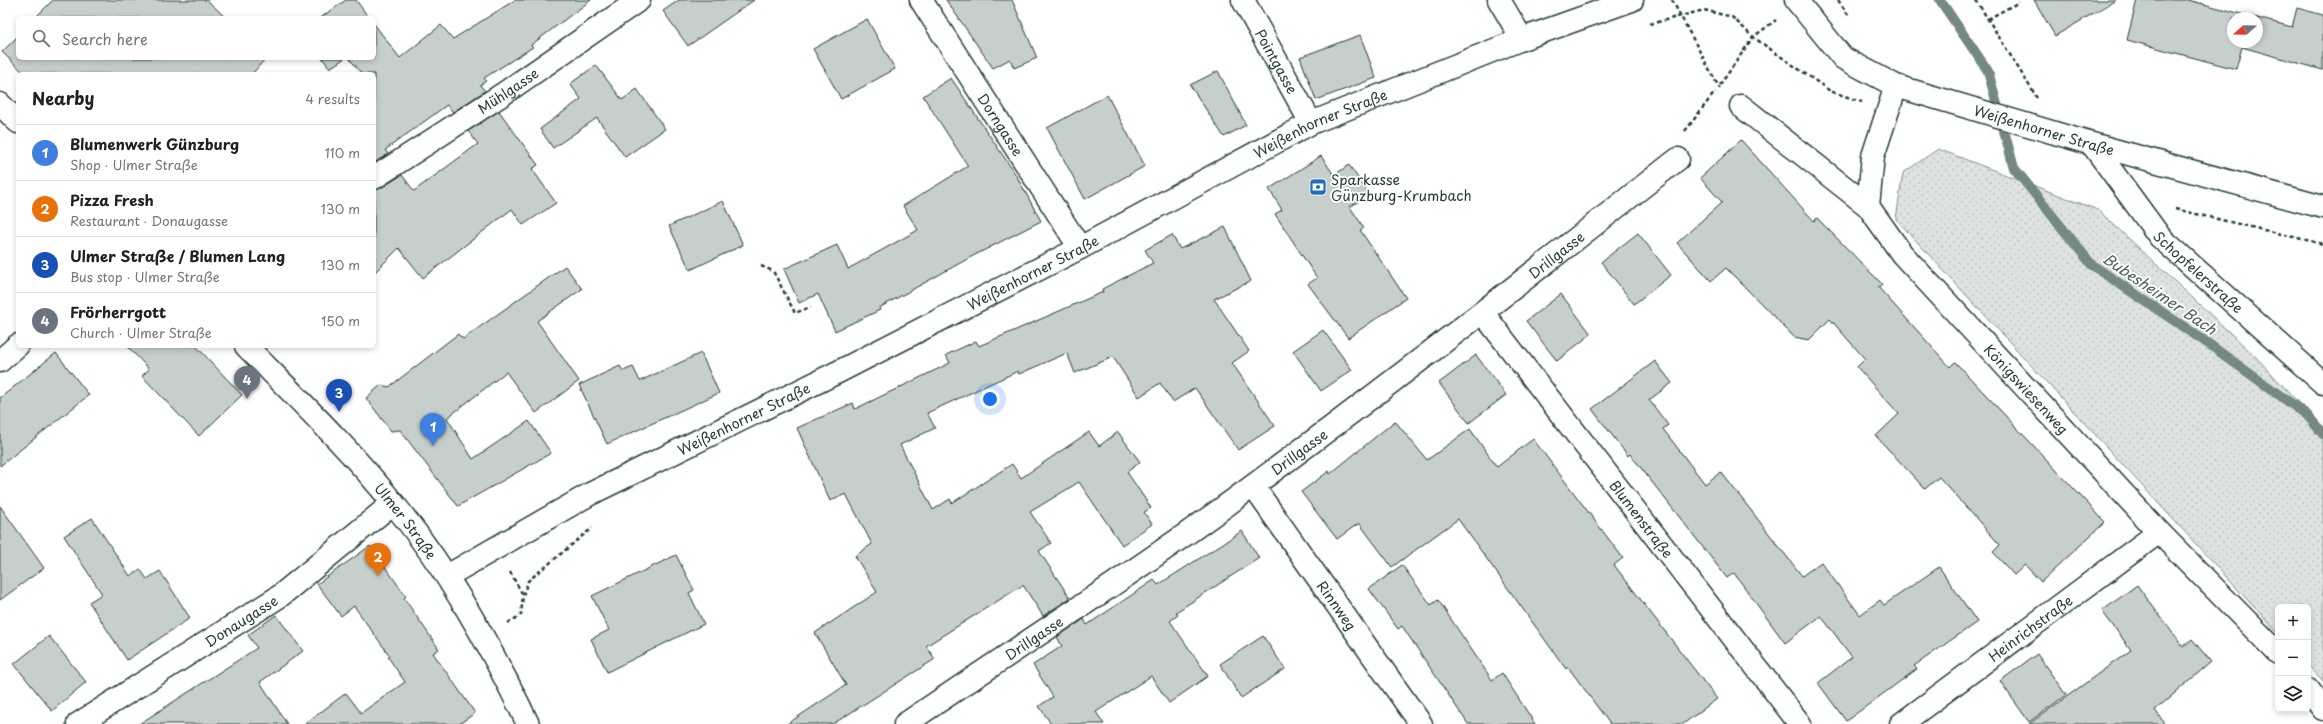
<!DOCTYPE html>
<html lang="en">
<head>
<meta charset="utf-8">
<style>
	:root { --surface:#fff; --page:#f6f6f6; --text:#202124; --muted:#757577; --line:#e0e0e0; --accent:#0f766e }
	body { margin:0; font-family:"Playpen Sans",sans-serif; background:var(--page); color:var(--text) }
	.controls { position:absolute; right:12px; bottom:12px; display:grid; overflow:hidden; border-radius:6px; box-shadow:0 2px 6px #0003 }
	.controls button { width:36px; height:36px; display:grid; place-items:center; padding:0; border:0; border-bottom:1px solid var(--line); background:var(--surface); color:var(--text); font:20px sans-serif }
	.compass { position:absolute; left:2227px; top:12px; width:36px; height:36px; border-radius:50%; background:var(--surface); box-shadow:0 2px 6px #0003; rotate:250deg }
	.you { position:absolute; left:990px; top:399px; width:14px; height:14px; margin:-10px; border:3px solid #fff; border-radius:50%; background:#1a73e8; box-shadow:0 0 0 6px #1a73e833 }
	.badge { display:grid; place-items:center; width:26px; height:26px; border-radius:50%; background:var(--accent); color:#fff; font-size:13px; font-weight:700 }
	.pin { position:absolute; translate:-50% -33px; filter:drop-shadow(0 1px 2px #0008) }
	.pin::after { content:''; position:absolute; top:21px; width:14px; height:12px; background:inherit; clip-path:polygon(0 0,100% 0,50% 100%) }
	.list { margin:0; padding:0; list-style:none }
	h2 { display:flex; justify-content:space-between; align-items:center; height:52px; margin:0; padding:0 16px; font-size:17px }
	h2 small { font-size:13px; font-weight:400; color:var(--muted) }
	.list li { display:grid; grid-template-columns:26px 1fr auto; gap:12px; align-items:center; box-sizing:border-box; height:56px; padding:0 16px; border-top:1px solid var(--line) }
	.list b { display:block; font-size:15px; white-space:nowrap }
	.list p { margin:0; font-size:13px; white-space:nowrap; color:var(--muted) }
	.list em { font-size:13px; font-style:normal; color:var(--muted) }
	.icon { flex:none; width:22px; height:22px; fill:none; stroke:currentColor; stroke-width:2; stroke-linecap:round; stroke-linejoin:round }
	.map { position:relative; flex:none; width:2323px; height:724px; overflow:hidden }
	.search { position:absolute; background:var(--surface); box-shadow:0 2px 6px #0003; left:16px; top:16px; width:360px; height:44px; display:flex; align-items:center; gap:10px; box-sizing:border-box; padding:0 14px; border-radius:6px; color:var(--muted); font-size:15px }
	.panel { position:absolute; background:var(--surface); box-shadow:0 2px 6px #0003; left:16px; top:72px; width:360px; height:276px; border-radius:6px }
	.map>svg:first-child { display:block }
	.grass { fill:url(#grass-dots); stroke:#7e908b }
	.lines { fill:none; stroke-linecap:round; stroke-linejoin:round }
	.stream { stroke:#758883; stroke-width:10 }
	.building { fill:#c7cfcc; stroke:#1f3d34; fill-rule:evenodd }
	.minor-casing { stroke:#1f3d34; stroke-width:25 }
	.major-casing { stroke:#1f3d34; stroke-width:25 }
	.path { stroke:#1f3d34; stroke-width:2.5; stroke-dasharray:4 3; stroke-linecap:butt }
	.minor { stroke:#fff; stroke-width:22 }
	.major { stroke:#fff; stroke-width:22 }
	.labels { text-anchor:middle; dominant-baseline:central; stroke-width:3.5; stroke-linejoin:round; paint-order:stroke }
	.street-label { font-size:14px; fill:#1f3d34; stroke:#fff }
	.poi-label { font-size:14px; fill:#1f3d34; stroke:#fff; text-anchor:start }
	.water-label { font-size:15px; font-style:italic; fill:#4a625b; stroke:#fff }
</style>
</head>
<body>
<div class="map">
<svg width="2323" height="724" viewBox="0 0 2323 724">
	<defs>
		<pattern id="grass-dots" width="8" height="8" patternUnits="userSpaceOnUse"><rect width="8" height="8" fill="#dee3e2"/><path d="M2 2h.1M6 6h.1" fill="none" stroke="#bec4c2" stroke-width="1.8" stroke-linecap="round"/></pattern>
	</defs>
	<rect width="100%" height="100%" fill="#fff"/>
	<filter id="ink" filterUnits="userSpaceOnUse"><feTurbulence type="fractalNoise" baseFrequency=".025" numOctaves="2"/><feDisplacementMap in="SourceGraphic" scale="8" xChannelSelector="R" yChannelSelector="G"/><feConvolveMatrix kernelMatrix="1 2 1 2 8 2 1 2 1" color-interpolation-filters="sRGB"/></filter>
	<g filter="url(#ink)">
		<path class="grass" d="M1938,149l160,61 158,147 67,72v252l-15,-16v-58h-30v26l-382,-414 7,-46z"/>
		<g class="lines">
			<path class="stream" d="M1940,0l48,71 26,97 78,97 114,77 101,73 16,19"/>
		</g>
		<g class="building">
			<path d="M53,0h154l19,18h-191z"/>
			<path d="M346,0h10l13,18h-49z"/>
			<path d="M515,0h76l-60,45 2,2 -49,31 2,3 -6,4 5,6 -32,21 -6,-7 -62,45 3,4 -14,9v-89h-12l-13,-16h25v-34l26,34 41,-33 12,14z"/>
			<path d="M679,0h75l-66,46 -25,-35z"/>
			<path d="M946,0h66l25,58 -23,10 -4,-9 -17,9z"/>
			<path d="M2034,0h82l-61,36z"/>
			<path d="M2137,0h51l104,27 5,-19 26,7v55l-81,-23 -6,22 -109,-29zM2233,18h24v24h-24z"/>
			<path d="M867,19l28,50 -54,30 -28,-50z"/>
			<path d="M1360,35l16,43 -60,22 -16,-43z"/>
			<path d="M18,36v22h248l-14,16h-227l-23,-22z"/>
			<path d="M322,58h23l-15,10z"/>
			<path d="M596,65l26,35 15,-11 28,40 -40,28 -28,-39 -44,30 -13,-19 41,-30 -11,-15z"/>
			<path d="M1218,71l28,54 -22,12 -34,-52z"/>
			<path d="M951,78l65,97 25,46 -70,36 -92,51 1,2 -45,21 -17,-37 -19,9 -15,-34 53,-24 11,24 70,-39 -15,-24 65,-40 -45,-70z"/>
			<path d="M1107,95l38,71 -60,33 -38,-71z"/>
			<path d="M499,111l39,54 -6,4 24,34 -33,22 -11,-16 -89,69 -24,-30 -25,25v-83l7,-2 21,-13 12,16 64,-47 -10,-13z"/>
			<path d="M1741,140l73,81 3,-3 65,66 -4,3 72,80 5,-5 150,160 -64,60 -16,-17 -11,10 -21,-23 7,-7 -61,-68 -14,12 -49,-53 23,-22 -42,-47 8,-8 -35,-40 -21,21 -15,-3 -68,-69 -15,13 -34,-38 45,-41 -22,-24z"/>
			<path d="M1321,156l13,19 15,-10 20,29 -19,13 14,21 -4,2 46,68 -58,40 -40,-54 9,-6 -42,-64 7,-4 -13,-21z"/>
			<path d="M723,201l20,44 -53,25 -21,-44z"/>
			<path d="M1225,227l26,54 -37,18 35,52 -17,12 43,63 -37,24 -43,-62 -22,14 -13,-19 -21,14 -26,-40 -38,16 -8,-20 -48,21 -1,-3 -91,42 8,15 -35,17 33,65 17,-11 2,4 60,-39 9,14 68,-46 10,14 19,-14 22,30 -13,10 24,36 -7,4 8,12 -30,21 -43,-63 -49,30 21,31 -12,8 31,47 -27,18 -20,-31 -97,61 9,13 -102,65h-46l59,-39 -31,-52 62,-41 -22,-36 17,-12 -26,-50 -16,7 -33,-73 56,-25 2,6 95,-46 -4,-8 30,-14 3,5 124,-54 -1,-3 51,-26 -8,-13 27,-15 8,14z"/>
			<path d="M1638,233l33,42 -37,29 -33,-42z"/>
			<path d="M565,266l17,23 -45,32 42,60 -43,32 -30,-41 -59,46 26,41 56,-38 22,32 -93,53 -58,-76 -9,1 -25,-33 15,-13 8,2 69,-53 5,5z"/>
			<path d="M1561,294l30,40 -34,27 -31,-40z"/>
			<path d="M1323,330l29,40 -31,21 -28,-40z"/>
			<path d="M127,346h69l46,49 -43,41 -57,-60 7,-7z"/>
			<path d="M56,353l33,42 -89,71v-68z"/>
			<path d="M701,353l18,40 -112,51 -28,-59 41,-19 3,5 10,-4 7,14z"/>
			<path d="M1476,355l30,40 -37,28 -30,-40z"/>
			<path d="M1655,361l17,22 -23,17 19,25 -5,4 42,55 16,-12 81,104 19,-14 39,53 20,-15 4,5 55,-38 38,55 -63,44 3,3 -71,52 -28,-38 34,-26 -31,-41 -36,27 -51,-70 -7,5 -97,-124 -2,2 -36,-47z"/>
			<path d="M1395,421l32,39 43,-31 27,38 36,-28 90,119 -9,7 103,134 -34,25h-73l-42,-57 -2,2 -108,-150 -66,48 -33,-44 -22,16 -36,-47 28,-21 1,3z"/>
			<path d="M0,506l44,62 -44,32z"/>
			<path d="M92,518l38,58 10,-7 7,10 13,-8 30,47 -63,42 -38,-58 13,-8 -38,-58z"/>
			<path d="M1242,531l17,27 -83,54 2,3 -8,6 38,55 -39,27 -18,-27 -55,36 8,12h-53l-12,-18 14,-9 -20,-32 29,-19 -5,-9 27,-18 3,6 67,-45 4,5z"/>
			<path d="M370,546l36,50 -2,2 35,51 -6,4 42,60 -16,11h-154l41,-31 15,20 44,-31 -17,-25 2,-1 -36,-50 -13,10 -24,-32z"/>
			<path d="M676,555l18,35 -5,3 15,31 -97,48 -16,-33 18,-9 -17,-34z"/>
			<path d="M1402,565l29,40 7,-5 54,80 10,-7 33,51h-67l-66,-98 -4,3 -29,-40z"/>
			<path d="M2137,585l46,62 9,-8 19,23 -56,48 10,14h-136l102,-74 -29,-39z"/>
			<path d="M276,615l27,36 -43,31 27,42h-148l118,-76 -9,-13z"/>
			<path d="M49,636l37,46 -34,29 -38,-47z"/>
			<path d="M1263,636l22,33 -44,29 -21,-34z"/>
			<path d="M2037,654l29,41 -37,27 -29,-41z"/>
		</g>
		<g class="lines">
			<g class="minor-casing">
				<g id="minor">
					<path id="s1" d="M921,0l159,248"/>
					<path id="s2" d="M1243,0l68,123"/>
					<path d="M1499,0l23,39"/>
					<path id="s3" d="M1741,106l127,100 34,48 257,278 119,121"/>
					<path id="s4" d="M2092,144l68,93 163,146"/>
					<path id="s5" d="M374,178l129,-84 136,-94"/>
					<path d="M1868,206l5,-50 23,-70"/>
					<path id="s6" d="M1483,313l317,411"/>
					<path d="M0,361l18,-16"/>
					<path id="s7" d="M1253,486l168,238"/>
					<path d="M2308,689l15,20"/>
					<path id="s8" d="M78,724l202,-128 113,-93"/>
					<path id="s9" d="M905,724c116,-79 236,-155 349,-239 144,-106 284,-216 424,-326"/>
					<path id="s10" d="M1901,724l258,-192"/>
				</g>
			</g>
			<g class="major-casing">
				<g id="major">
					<path id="s11" d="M1796,0l47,58 53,28 196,58 231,63"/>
					<path d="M0,104l18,18"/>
					<path id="s12" d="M246,346c50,51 102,101 147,157 55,67 97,142 135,221"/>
					<path id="s13" d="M447,576l143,-82 250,-123 240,-123 231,-125 211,-84 110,-39"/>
				</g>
			</g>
			<g class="path">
				<path d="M1672,0l48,89"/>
				<path d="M1838,0l11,16"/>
				<path d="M1976,0l61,98"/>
				<path d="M1988,19l31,-17"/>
				<path d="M1650,24l54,-14 28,7 21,20 77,54 32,11"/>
				<path d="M1720,85l33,-48 23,-17"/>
				<path d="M1685,131l30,-39"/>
				<path d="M2175,209l148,35"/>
				<path d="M761,266l12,5 22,42 16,-6"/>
				<path d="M510,572l13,23"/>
				<path d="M508,623l13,-8 2,-20 5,-14 64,-53"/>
			</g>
			<use href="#minor" class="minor"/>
			<use href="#major" class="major"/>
		</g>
	</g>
	<defs>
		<g id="bank-square" transform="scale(0.9)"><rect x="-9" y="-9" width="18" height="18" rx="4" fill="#1f6fb2" stroke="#fff"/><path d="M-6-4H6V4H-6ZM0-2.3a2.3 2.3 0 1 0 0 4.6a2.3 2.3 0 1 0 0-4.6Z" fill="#fff"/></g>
	</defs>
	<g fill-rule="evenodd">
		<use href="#bank-square" x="1318" y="187"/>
	</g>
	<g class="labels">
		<g class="street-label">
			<text stroke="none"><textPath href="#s2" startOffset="70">Pointgasse</textPath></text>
			<text stroke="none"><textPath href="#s5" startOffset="160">Mühlgasse</textPath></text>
			<text stroke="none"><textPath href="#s1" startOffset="148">Dorngasse</textPath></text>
			<text stroke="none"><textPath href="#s13" startOffset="984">Weißenhorner Straße</textPath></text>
			<text stroke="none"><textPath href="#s11" startOffset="289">Weißenhorner Straße</textPath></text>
			<text stroke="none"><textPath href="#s9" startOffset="803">Drillgasse</textPath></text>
			<text stroke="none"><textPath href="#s4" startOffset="167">Schopfelerstraße</textPath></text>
			<text stroke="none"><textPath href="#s13" startOffset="660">Weißenhorner Straße</textPath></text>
			<text stroke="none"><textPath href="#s3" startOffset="404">Königswiesenweg</textPath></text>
			<text stroke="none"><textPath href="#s13" startOffset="336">Weißenhorner Straße</textPath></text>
			<text stroke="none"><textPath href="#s9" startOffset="479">Drillgasse</textPath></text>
			<text stroke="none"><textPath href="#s6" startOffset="260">Blumenstraße</textPath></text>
			<text stroke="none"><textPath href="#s12" startOffset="237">Ulmer Straße</textPath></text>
			<text stroke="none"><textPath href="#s7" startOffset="146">Rinnweg</textPath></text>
			<text stroke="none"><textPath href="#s8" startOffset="193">Donaugasse</textPath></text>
			<text stroke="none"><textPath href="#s10" startOffset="161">Heinrichstraße</textPath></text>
			<text stroke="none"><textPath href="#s9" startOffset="155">Drillgasse</textPath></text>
		</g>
		<g class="poi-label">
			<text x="1331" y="179">Sparkasse<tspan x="1331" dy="16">Günzburg-Krumbach</tspan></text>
		</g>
		<g class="water-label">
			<text transform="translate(2160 293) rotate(34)">Bubesheimer Bach</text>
		</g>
	</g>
</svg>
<div class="controls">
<button>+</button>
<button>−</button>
<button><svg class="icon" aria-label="layers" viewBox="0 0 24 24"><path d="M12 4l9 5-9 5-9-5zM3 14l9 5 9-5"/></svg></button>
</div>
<svg class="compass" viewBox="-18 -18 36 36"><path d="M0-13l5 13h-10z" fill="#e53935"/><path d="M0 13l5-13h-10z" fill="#757577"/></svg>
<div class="you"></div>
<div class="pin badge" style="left:433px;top:446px;background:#3f7fe0">1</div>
<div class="pin badge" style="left:378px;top:576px;background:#e8710a">2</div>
<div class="pin badge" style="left:339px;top:412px;background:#1a4fb4">3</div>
<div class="pin badge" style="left:247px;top:399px;background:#6b7280">4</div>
<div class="search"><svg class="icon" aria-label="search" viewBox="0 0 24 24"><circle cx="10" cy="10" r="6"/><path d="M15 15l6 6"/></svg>Search here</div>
<section class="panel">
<h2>Nearby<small>4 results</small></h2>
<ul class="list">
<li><span class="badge" style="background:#3f7fe0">1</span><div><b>Blumenwerk Günzburg</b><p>Shop · Ulmer Straße</p></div><em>110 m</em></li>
<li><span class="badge" style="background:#e8710a">2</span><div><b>Pizza Fresh</b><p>Restaurant · Donaugasse</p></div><em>130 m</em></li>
<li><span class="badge" style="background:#1a4fb4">3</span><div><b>Ulmer Straße / Blumen Lang</b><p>Bus stop · Ulmer Straße</p></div><em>130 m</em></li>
<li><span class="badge" style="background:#6b7280">4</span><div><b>Frörherrgott</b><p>Church · Ulmer Straße</p></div><em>150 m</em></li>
</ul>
</section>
</div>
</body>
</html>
